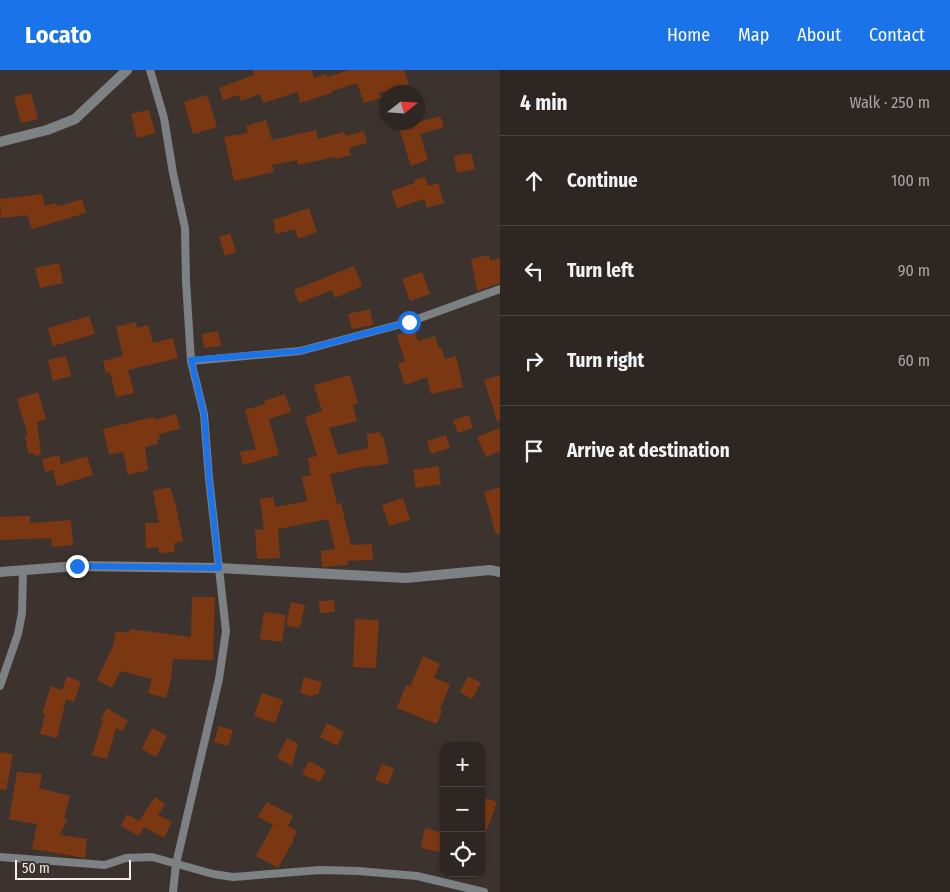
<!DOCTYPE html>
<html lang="en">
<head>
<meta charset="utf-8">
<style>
	:root { --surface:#2e2622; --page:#362e2a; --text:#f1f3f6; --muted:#a7a5a5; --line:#494340; --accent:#1a73e8 }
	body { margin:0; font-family:"Fira Sans Condensed",sans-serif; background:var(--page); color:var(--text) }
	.controls { position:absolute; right:15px; bottom:15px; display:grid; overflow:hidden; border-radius:10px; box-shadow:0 1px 4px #0004 }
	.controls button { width:45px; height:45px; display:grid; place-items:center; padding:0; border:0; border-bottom:1px solid var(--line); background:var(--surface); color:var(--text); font:25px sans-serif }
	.compass { position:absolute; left:380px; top:15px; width:45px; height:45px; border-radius:50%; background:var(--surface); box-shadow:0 1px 4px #0004; rotate:73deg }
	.scale { position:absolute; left:15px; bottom:12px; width:116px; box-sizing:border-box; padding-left:5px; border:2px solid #f4edea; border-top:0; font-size:14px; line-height:18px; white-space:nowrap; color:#f4edea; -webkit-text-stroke:4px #3d332e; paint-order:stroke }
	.stop { position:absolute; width:15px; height:15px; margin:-11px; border:4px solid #1a73e8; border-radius:50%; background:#fff }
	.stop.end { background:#1a73e8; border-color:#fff; box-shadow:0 1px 5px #0008 }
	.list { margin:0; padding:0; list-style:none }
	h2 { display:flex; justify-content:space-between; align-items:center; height:65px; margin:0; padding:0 20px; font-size:21px }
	h2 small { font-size:16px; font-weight:400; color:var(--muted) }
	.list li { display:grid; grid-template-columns:32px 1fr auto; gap:15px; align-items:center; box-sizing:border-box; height:90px; padding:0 20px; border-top:1px solid var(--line) }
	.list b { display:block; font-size:19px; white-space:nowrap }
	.list em { font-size:16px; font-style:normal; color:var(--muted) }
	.icon { flex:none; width:28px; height:28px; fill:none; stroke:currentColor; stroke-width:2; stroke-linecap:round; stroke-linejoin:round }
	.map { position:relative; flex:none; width:500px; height:822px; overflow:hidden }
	header { display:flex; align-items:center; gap:30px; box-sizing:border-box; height:70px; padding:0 25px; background:var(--accent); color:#fff }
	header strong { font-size:24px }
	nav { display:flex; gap:28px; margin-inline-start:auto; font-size:18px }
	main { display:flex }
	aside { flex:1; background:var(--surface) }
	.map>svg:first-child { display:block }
	.building { fill:#7b3711 }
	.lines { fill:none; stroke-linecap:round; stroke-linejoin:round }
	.lane { stroke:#7c8184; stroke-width:8 }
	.street { stroke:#7c8184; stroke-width:10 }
	.route { stroke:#1a73e8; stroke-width:6 }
</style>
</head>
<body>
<header>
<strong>Locato</strong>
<nav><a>Home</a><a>Map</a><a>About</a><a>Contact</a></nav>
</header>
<main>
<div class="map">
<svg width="500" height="822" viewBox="0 0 500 822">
	<rect width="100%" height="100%" fill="#3d332e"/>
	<g class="building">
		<path d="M253,0h59l2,8 12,-4 1,3 22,-7h55l7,22h-32l2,6 -17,5 -7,-20 -25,8v2l-32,10 -2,-11 -35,11 -3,-9 -19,7 -2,-6 -16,5 -4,-12 35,-13z"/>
		<path d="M31,23l7,26 -17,4 -7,-26z"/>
		<path d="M207,25l10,32 -24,7 -9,-32z"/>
		<path d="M149,40l6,23 -18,5 -6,-24z"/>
		<path d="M440,46l4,11 -24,7 8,26 -17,6 -12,-38z"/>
		<path d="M266,50l6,20 44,-10 2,9 26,-7 2,4 18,-5 3,12 -18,5 2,7 -15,4 -1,-2 -37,8 -1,-5 -25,5 2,7 -40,9 -10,-44 24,-4 -2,-7z"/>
		<path d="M471,83l4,16 -18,4 -3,-17z"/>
		<path d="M425,107l3,9 10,-3 6,20 -17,5 -3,-9 -27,9 -6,-17 24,-8 -1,-3z"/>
		<path d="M42,124l3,12 10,-3 1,2 3,1 23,-7 4,14 -54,16 -5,-14 -26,3 -1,-19z"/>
		<path d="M309,138l8,24 -19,7 -3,-10 -19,5 -3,-14z"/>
		<path d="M230,163l6,19 -11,4 -6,-19z"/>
		<path d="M489,185l1,6 10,-3v25l-23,8 -6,-32z"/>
		<path d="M59,193l4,20 -23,5 -5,-20z"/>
		<path d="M354,196l8,20 -27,12 -3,-8 -33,13 -5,-13z"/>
		<path d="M422,202l8,22 -20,7 -8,-22z"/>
		<path d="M370,239l3,16 -21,4 -4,-15z"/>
		<path d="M89,246l6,18 -42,12 -5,-18z"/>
		<path d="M136,252l1,6 11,-3 5,18 20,-5 5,20 -50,12 6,23 -18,4 -6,-25 -4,1 -3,-12 20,-5 -7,-29z"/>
		<path d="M414,259l4,12 17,-5 4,12h2l4,11 11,-3 7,31 -32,7 -4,-17 -22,8 -7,-21 7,-3 -8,-26z"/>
		<path d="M218,261l3,15 -17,2 -2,-14z"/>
		<path d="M66,286l5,20 -18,5 -5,-21z"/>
		<path d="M350,305l8,29 -5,1 4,16 -28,7 9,27 30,-7 -1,-14 13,-2 1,5 2,-1 6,27 -18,4v-2l-41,9 7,30 4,-1 10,42 21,-1 1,16 -26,1 1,4 -26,2 -1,-16 14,-2 -7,-30 -50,10 2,29 -23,1 -2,-29 9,-1 -4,-30 13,-2 2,10 32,-6 -5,-24 9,-2 -3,-17 9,-2 -12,-39 17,-6 -8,-26z"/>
		<path d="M500,305v46h-3l-13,-41z"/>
		<path d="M38,322l8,27 -9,3 4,33 -6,1 -2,-3h-5l-3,-18h3l-11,-36z"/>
		<path d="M285,324l6,18 -22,7 10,36 -36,10 -3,-13 16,-3 -11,-39 20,-6 -1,-3z"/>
		<path d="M176,344l4,15 -21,5 1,5 -3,1 1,4 -13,3 3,23 -20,5 -5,-23 -14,3 -6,-26 51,-12 1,3z"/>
		<path d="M469,345l4,13 -15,5 -5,-13z"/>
		<path d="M500,358v23l-14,6 -9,-20z"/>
		<path d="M446,365l4,13 -19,6 -4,-13z"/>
		<path d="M59,385l2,9 26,-8 6,19 -36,11 -4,-16 -8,2 -3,-13z"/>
		<path d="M438,396l3,18 -25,4 -3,-18z"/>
		<path d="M170,417l6,19 7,35 -9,2 1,9 -16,1 -1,-6 -12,1 -1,-25h14l-6,-32z"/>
		<path d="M500,417v46l-4,1 -12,-42z"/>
		<path d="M403,428l7,22 -21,6 -7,-21z"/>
		<path d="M30,446v7l41,-3 2,25 -21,2 -1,-9 -51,2v-23z"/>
		<path d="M192,527h23l-2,63 -40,-1 -2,21 -5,18 -18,-5 4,-14 -32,-8 -8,17 -15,-8 16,-34 3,-15 13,2 1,-4 61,8z"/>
		<path d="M334,530l1,12 -15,1 -1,-12z"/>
		<path d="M291,532l14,3 -5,23 -14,-3z"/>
		<path d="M264,542l22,3 -4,27 -22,-3z"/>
		<path d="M355,549l24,1 -3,48 -23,-1z"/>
		<path d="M423,586l17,8 -6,14 16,6 -10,26 2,1 -5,13 -40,-16 9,-23 4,2z"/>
		<path d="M67,606l14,6 -7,20 -8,-3 -9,39 -17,-4 5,-20h-3l9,-28 11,4z"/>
		<path d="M468,606l13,7 -9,16 -12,-7z"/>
		<path d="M304,607l18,5 -4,13 -4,-1 -1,3 -13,-4z"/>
		<path d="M262,623l21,7 -8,23 -21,-7z"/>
		<path d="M107,638l21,13 -6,10 -6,-3 -9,31 -15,-4 11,-35 -2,-2z"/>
		<path d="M327,653l17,9 -7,14 -17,-9z"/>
		<path d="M219,656l14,4 -5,16 -14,-4z"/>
		<path d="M152,658l15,8 -11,21 -14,-8z"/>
		<path d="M287,668l11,6 -6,22 -15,-8z"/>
		<path d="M0,682l13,2 -7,36 -6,-1z"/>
		<path d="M309,691l17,9 -6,12 -18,-8z"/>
		<path d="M382,694l12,4 -6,17 -13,-5z"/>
		<path d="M17,702l25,2 -3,14 31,8 -6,22 3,2 -7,15 27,4 -2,19 -53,-9 5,-25 -28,-5z"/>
		<path d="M155,727l10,7 -7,11 14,7 -8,16 -20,-11 -5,9 -18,-10 6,-12 12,7z"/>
		<path d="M481,727l16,5 -14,39h-2z"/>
		<path d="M267,732l26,14 -5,10 9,5 -4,8 1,1 -16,28 -22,-12 17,-31 -15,-8z"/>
		<path d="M425,758l19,5v20l-23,-5z"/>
	</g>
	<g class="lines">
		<g class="lane">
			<path d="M150,0l14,48 9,55 12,55 1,53 5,80 13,53 5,64 17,153 -7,48 -43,185 -3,28"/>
			<path d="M191,291l109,-10 109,-29 91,-33"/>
			<path d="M0,616l18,-52 4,-21 1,-43"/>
			<path d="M0,787l105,8 21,-7 26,-1 61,17 20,3 87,-7 38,1 59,5 67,16"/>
		</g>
		<g class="street">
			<path d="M0,72l47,-12 28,-11 52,-49"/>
			<path d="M0,502l77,-6 142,2 187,10 84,-8 10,2"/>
		</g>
	</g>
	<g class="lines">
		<path class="route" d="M77,496l142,2 -10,-90 -5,-64 -13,-54 109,-9 109,-29"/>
	</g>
</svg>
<div class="controls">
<button>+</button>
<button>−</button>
<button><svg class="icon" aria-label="locate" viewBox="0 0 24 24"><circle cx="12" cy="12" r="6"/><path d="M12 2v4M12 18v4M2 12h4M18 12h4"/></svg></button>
</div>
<svg class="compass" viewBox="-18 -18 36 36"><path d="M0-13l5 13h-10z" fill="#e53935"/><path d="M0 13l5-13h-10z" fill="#a7a5a5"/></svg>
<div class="scale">50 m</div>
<div class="stop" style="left:409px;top:252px"></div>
<div class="stop end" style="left:77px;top:496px"></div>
</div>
<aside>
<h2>4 min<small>Walk · 250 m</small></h2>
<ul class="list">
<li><svg class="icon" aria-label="ahead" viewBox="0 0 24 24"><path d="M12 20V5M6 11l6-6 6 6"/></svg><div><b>Continue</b></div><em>100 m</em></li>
<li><svg class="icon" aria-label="left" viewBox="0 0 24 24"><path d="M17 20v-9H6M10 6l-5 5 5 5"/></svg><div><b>Turn left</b></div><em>90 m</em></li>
<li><svg class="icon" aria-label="right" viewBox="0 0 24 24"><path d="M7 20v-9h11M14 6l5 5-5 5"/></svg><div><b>Turn right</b></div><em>60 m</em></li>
<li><svg class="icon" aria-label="arrive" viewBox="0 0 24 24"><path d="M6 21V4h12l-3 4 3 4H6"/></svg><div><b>Arrive at destination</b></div></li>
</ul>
</aside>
</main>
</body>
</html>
